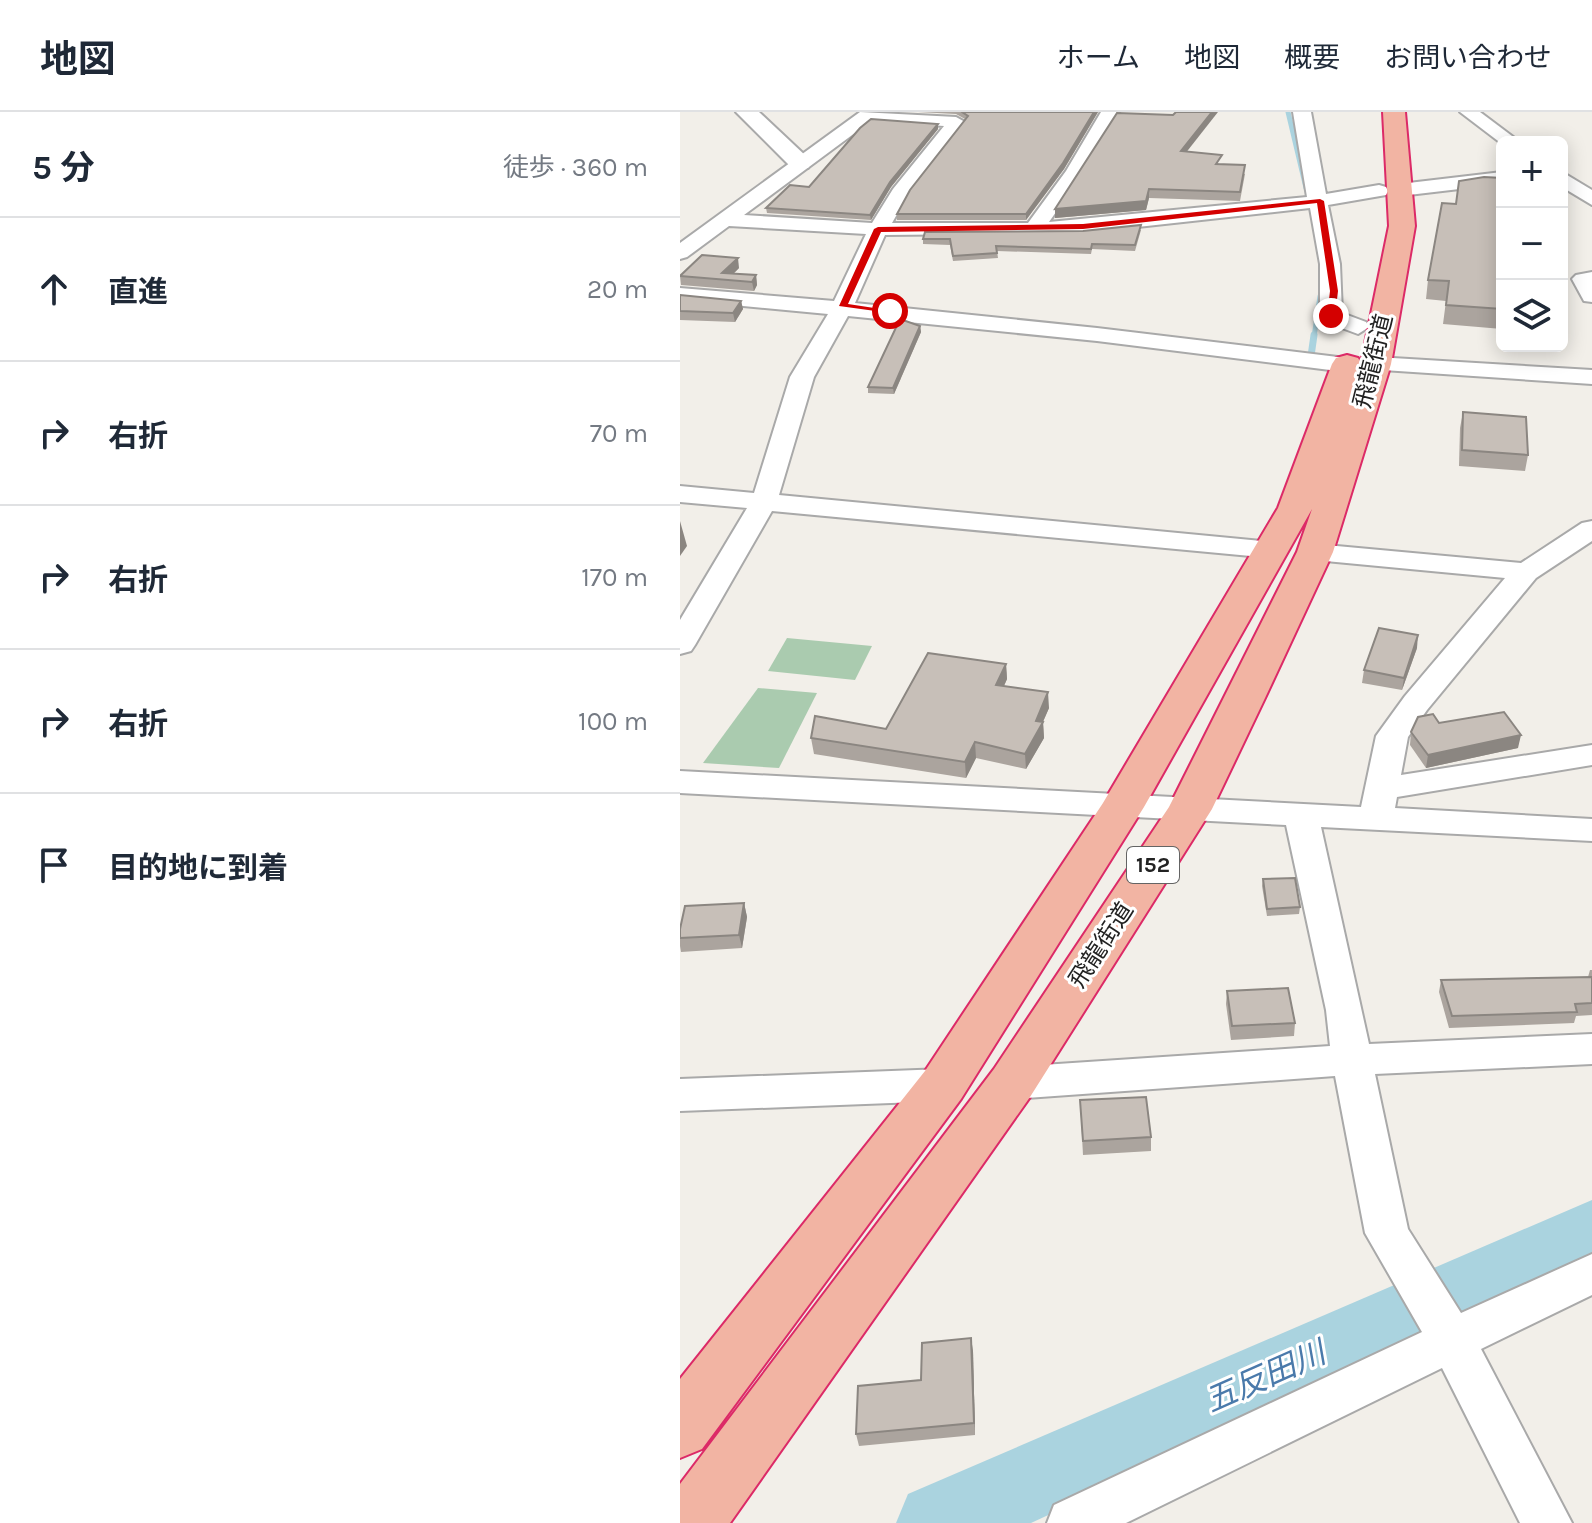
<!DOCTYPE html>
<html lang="ja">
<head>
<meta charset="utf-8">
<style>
	:root { --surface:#fff; --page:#f6f6f7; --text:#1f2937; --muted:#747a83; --line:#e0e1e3 }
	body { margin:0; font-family:Karla,"Noto Sans JP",sans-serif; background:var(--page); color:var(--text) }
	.controls { position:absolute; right:24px; top:24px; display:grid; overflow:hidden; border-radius:12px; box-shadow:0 4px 20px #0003 }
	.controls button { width:72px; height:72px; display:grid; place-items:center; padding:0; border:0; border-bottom:2px solid var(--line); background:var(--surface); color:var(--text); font:40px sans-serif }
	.stop { position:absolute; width:24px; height:24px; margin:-18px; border:6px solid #d40000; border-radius:50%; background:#fff }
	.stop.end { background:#d40000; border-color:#fff; box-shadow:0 2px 8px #0008 }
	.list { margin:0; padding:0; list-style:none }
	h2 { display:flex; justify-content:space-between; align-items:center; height:104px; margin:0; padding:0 32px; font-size:34px }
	h2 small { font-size:26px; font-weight:400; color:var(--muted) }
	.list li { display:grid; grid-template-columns:52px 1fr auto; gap:24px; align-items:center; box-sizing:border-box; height:144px; padding:0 32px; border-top:2px solid var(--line) }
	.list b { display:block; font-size:30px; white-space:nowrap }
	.list em { font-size:26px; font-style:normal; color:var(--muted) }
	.icon { flex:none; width:44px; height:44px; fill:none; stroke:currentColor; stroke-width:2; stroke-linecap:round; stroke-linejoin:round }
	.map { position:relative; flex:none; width:912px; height:1411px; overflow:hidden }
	header { display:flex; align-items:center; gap:48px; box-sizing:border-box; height:112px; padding:0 40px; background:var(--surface); border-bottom:2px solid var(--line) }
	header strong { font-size:38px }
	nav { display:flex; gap:44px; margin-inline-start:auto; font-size:28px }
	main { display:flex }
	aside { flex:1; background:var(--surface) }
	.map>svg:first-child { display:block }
	.cemetery { fill:#aacbaf }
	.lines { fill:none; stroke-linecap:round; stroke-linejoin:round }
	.stream-far1 { stroke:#aad3df; stroke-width:5 }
	.stream { stroke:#aad3df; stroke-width:7 }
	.river { fill:#aad3df; fill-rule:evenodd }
	.minor-casing { stroke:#a9a9a9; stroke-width:4 }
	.tertiary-casing { stroke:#a9a9a9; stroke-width:4 }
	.trunk-casing { stroke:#dc2a67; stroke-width:4 }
	.minor { fill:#fff; fill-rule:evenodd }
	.tertiary { fill:#fff; fill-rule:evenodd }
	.trunk { fill:#f2b4a3; fill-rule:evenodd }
	.wall { fill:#aba49e }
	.shaded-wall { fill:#8b8681 }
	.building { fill:#c7bfb8; stroke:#8b8681; stroke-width:2 }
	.route { fill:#d40000 }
	.labels { text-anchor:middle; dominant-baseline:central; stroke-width:6; stroke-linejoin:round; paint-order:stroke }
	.shield { fill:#fff; stroke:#646464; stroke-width:2 }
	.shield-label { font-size:22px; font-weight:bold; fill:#222 }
	.street-label { font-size:24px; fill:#222; stroke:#fff }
	.near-water-label { font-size:32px; font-style:italic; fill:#4a7aab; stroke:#fff }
</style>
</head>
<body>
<header>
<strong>地図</strong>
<nav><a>ホーム</a><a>地図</a><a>概要</a><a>お問い合わせ</a></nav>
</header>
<main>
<aside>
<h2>5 分<small>徒歩 · 360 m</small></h2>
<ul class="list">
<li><svg class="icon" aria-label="ahead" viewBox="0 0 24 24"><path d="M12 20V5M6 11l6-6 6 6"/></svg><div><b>直進</b></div><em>20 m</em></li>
<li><svg class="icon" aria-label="right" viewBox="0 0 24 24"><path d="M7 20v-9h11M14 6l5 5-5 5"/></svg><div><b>右折</b></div><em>70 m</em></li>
<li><svg class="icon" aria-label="right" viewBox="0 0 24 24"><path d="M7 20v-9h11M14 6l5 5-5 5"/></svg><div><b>右折</b></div><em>170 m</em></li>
<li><svg class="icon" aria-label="right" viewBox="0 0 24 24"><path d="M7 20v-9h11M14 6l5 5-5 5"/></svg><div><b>右折</b></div><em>100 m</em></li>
<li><svg class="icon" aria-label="arrive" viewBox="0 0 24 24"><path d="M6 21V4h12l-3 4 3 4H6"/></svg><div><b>目的地に到着</b></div></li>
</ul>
</aside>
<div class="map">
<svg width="912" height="1411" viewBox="0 0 912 1411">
	<rect width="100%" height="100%" fill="#f2efe9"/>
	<g class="cemetery">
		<path d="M107,526l85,8 -17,34 -87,-9z"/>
		<path d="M78,576l59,5 -38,75 -76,-5z"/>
	</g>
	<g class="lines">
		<g class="stream-far1">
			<path d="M608,0l18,76"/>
			<path d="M634,225l6,-41"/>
		</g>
		<path class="stream" d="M631,244l3,-21"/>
		<path class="river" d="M912,1088v64l-561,259h-135l12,-29z"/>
		<g class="minor-casing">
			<g id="minor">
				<path d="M180,0l96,5 9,5 -57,73 -16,28h136l38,-52 35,-59h18l-35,60 -35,50 258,-25 -14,-85h18l15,82 53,-9 7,2 2,4 -2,4 -58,10 12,59 2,49 24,9 3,5 -11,7 -35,-13 -3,-5v-52l-10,-56 -227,25 -198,2 -30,68 242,25 249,30 8,2 4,5 -4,5 -8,2 -249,-31 -249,-25 -34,61 -35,118 493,47 10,2 4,6 -4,6 -10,2 -500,-47 -77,134 -4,6 -11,3v-34l67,-112 -67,-6v-16l74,7 36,-116 38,-63 -148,-14v-12l154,13 32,-67 -137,-8 -42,31 -7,2v-16zM191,9l73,5 -51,63 -21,34 -128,-8z"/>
				<path d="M780,0h20l40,30 -18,2z"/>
				<path d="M822,60v12l-102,12 -9,-6 9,-6z"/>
				<path d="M882,60l30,18v15l-30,-18z"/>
				<path d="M912,160v30l-8,-1 -12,-22 4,-4z"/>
				<path d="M696,245l216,13v14l-224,-15 -4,-5 4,-5z"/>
				<path d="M912,409v20l-56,37 -109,132 -19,27 -7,38 191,-30v20l-195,32 -2,11 197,11v22l-271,-14 48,217 223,-10v30l-217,10 33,155 53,84 131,-59v41l-111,54 91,174h-52l-78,-155 -316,155h-79l7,-18 368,-173 -57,-99 -30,-157 -323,23 -14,-5 -6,-11 6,-11 14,-5 318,-21 -4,-36 -40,-185 -606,-32v-22l681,36 15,-71 29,-40 100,-118 -190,-18 -10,-2 -4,-6 4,-6 10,-2 206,19 61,-40z"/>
				<path d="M263,957l14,5 6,11 -6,11 -14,5 -263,10v-32z"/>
			</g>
		</g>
		<g class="tertiary-casing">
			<path id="tertiary" d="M56,0h23l49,46 3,5 -3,5h-16z"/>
		</g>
		<g class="trunk-casing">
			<path id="trunk" d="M703,0h22l10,114 -24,138 -58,188 -68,146 -53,111 -182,288 -300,426h-50v-39l314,-415 175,-262 128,-255 15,-43 -168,298 -183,292 -259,350 -22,9v-79l245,-308 178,-268 175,-295 54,-144 4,-6 11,-3 11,3 3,5 28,-137z"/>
		</g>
		<use href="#minor" class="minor"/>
		<use href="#tertiary" class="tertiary"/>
		<use href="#trunk" class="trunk"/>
	</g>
	<g class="wall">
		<path d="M238,0h180l-34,57 -38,51h-129v-6l68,-95 -9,-5z"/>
		<path d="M493,3l14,36 58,23 -5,27 -91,-3 -3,12 -91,8v-9z"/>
		<path d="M258,12v5l-47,58 -20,33 -104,-7 -1,-5z"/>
		<path d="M822,66v151l-59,-5 3,-23 -20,-2 2,-19 28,-76z"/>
		<path d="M461,118l-6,21 -43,-2 -1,5 -94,-3 1,7 -45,3 -3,-16 -27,-1v-5z"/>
		<path d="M59,156l-6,6 23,1 1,10 -3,6 -73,-6 -1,-9z"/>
		<path d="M0,183l61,6 2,8 -8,13 -55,-2z"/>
		<path d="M240,214l1,6 -27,62 -26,-1v-6z"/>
		<path d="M783,300l65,43 -3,16 -66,-5 1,-38z"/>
		<path d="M737,536l-15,42 -40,-7 2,-13z"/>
		<path d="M326,552l1,15 -3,7 45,22 -6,14 1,16 -18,31 -50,-11 -10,20 -152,-24 -3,-16 75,-9z"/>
		<path d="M759,611l79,25 -92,20 -16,-23 1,-13z"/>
		<path d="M583,767l37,28 -1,7 -32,2 -5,-30z"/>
		<path d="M64,791l3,14 -5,31 -61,4 -1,-6v-17z"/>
		<path d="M910,858h2v45l-16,1 -2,7 -125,5 -10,-36 2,-12 147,-3z"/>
		<path d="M547,879l68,32 -1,13 -63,4 -5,-36z"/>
		<path d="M400,988l71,37v14l-68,4z"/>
		<path d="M293,1239l2,84 -116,11 -3,-12 65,-54z"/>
	</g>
	<g class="shaded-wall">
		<path d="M414,0h4l-34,57 -38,51v-6z"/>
		<path d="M532,0h6l-37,47v-8z"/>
		<path d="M258,12v5l-47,58 -20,33 -1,-5 20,-33z"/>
		<path d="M469,77v9l-3,12 -91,8v-9z"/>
		<path d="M58,146l1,10 -12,12 -5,-7z"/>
		<path d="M76,163l1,10 -3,6 -2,-9z"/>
		<path d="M61,189l2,8 -8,13 -2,-9z"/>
		<path d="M240,214l1,6 -27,62 -1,-6z"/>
		<path d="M0,409l7,25 -7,10z"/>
		<path d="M738,523l-1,13 -15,42 2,-12z"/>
		<path d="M326,552l1,15 -10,22 -1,-16z"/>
		<path d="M368,580l1,16 -8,18 2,-4 1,16 -18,31 -1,-15 11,-33z"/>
		<path d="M841,623l-3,13 -92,20 2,-13z"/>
		<path d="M295,630l1,16 -10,20 -1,-16z"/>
		<path d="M64,791l3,14 -5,31 -3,-13z"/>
		<path d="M291,1226l2,13 2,84 -1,-12z"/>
	</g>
	<g class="building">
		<path d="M282,0h132l-31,51 -37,51h-129l13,-24 58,-74z"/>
		<path d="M496,0h36l-31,39 41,4 -6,9 29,1 -5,27 -91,-3 -3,12 -91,8 62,-96 56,2z"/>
		<path d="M191,7l67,5 -48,58 -20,33 -104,-7 24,-23 19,2 51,-59z"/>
		<path d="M804,65l18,1v131l-56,-4 3,-24 -21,-1 14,-77 14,1 3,-23z"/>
		<path d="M461,113l-6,20 -43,-1 -1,5 -95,-3 1,7 -44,3 -3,-17h-27l2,-7 158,-1z"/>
		<path d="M22,143l36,3 -16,15 34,2 -4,7 -72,-6z"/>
		<path d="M0,183l61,6 -8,12 -53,-2z"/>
		<path d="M220,207l20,7 -27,62 -25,-1z"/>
		<path d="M783,300l63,5 2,38 -66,-5z"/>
		<path d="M699,516l39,7 -14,43 -40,-8z"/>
		<path d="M248,541l78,11 -10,21 52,7 -12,29 7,1 -18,32 -50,-12 -10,20 -154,-24 4,-22 71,13z"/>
		<path d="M824,600l17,23 -93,20 -17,-23 7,-15 15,-3 6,9z"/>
		<path d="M615,766l5,29 -33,2 -4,-30z"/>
		<path d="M64,791l-5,32 -59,3v-9l5,-23z"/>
		<path d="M912,865v26l-17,1 2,8 -125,4 -11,-36z"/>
		<path d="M608,876l7,35 -63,3 -5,-35z"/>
		<path d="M466,985l5,40 -68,4 -3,-41z"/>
		<path d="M291,1226l3,85 -118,11 2,-48 63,-6 1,-37z"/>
	</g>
	<path class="route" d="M640,87l4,2 14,90 -3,25 -4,2 -4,-2 3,-25 -13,-88 -234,26 -202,3 -33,72 46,7 -4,2 -51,-7 35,-77 4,-2 205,-3z"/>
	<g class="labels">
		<rect class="shield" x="447" y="735" width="52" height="36" rx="6"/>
		<g class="shield-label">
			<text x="473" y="753">152</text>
		</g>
		<g class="street-label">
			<text transform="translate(693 249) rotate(-76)">飛龍街道</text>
			<text transform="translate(421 833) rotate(-57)">飛龍街道</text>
		</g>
		<g class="near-water-label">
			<text transform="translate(585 1265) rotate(-24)">五反田川</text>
		</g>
	</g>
</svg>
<div class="controls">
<button>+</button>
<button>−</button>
<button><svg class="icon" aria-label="layers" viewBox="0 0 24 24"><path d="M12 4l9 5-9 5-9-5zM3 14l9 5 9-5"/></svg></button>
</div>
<div class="stop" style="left:210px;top:199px"></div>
<div class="stop end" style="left:651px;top:204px"></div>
</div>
</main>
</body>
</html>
